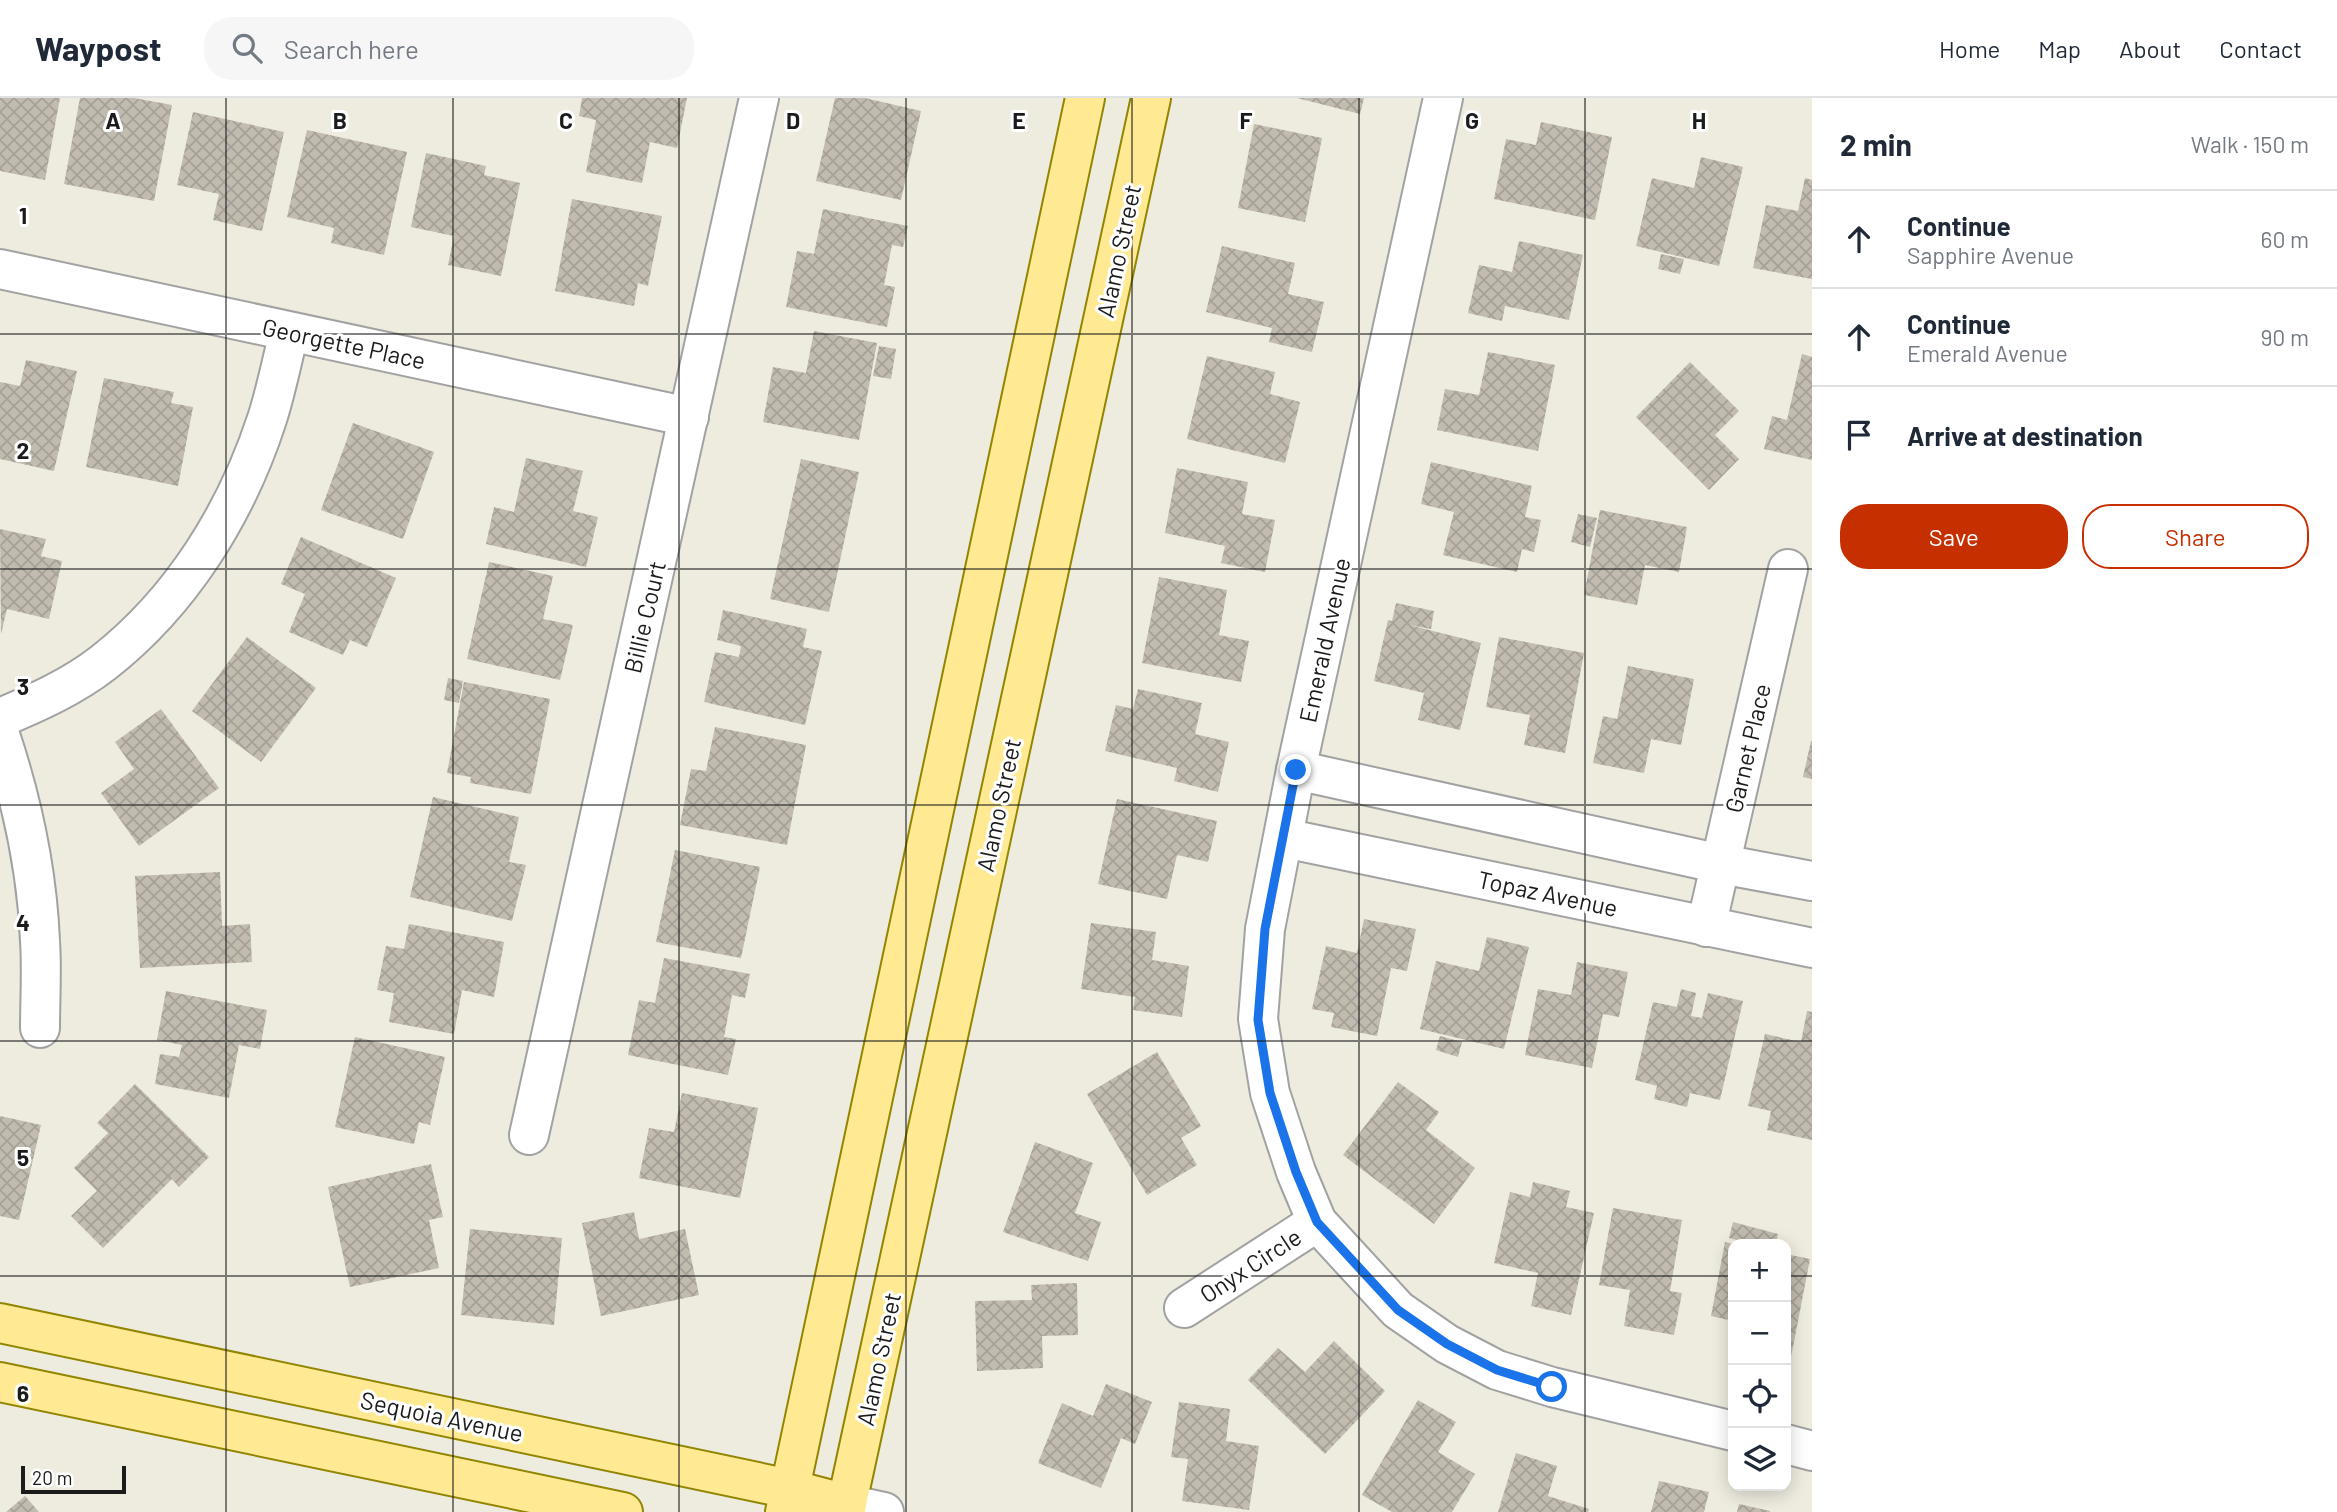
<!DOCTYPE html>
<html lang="en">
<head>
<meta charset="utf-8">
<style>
	:root { --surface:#fff; --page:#f6f6f7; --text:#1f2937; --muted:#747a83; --line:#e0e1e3; --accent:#c62f00 }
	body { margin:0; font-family:Barlow,sans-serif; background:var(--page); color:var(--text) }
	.controls { position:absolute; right:21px; bottom:21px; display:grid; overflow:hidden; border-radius:14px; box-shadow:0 4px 18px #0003 }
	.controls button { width:63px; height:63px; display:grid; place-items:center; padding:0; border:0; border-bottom:2px solid var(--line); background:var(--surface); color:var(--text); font:35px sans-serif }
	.scale { position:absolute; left:21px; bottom:18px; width:105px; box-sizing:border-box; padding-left:7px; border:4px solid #1b1b1b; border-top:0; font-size:19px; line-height:24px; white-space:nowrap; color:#1b1b1b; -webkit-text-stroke:5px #fff; paint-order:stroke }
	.stop { position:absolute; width:21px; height:21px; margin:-16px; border:5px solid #1a73e8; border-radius:50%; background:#fff }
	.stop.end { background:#1a73e8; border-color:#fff; box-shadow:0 2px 7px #0008 }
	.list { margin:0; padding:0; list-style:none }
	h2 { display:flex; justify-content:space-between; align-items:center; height:91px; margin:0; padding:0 28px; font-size:30px }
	h2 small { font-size:23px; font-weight:400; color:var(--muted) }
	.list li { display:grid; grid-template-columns:46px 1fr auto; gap:21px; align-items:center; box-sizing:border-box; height:98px; padding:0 28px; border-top:2px solid var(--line) }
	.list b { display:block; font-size:26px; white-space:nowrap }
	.list p { margin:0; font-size:23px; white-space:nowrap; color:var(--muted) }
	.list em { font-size:23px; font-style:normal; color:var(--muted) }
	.actions { display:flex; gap:14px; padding:21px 28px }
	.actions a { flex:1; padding:16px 0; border:2px solid var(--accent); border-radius:28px; text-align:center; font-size:24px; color:var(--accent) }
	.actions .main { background:var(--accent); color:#fff }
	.icon { flex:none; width:38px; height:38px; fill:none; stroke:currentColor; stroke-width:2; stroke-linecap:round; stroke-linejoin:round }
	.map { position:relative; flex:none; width:1812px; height:1414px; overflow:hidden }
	header { display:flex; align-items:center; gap:42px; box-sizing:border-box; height:98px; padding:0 35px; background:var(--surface); border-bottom:2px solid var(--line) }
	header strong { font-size:33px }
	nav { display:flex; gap:38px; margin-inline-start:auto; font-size:24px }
	.search { width:490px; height:63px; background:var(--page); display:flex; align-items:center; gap:18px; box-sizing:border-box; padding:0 24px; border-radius:28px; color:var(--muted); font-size:26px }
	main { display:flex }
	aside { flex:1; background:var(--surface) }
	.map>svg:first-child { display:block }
	.building { fill:url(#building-cross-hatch) }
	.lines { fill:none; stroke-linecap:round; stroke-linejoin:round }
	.minor-casing { stroke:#a2a2a2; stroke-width:42 }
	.major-casing { stroke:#928500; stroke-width:42 }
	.minor { stroke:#fff; stroke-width:38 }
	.major { stroke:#ffea93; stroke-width:38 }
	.route { stroke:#1a73e8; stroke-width:9 }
	.grid { fill:none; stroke:#1b1b1b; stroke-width:2; stroke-opacity:0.55 }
	.labels { text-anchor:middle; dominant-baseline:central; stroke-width:6; stroke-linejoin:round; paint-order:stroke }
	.street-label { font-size:24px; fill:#1b1b1b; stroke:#fff }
	.grid-label { font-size:23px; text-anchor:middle; font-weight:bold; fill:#1b1b1b; stroke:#fff; stroke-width:6; stroke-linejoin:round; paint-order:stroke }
</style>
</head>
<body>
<header>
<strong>Waypost</strong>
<div class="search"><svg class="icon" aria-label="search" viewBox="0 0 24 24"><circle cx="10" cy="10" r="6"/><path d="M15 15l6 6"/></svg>Search here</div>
<nav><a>Home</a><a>Map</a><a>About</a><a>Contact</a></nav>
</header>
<main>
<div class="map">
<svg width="1812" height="1414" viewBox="0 0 1812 1414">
	<defs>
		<pattern id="building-cross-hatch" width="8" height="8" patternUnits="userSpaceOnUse" patternTransform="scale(1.75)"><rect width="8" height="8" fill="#c2bcb0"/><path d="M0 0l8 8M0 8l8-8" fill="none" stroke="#a6a197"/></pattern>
	</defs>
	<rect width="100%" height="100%" fill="#eeecdf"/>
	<g class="building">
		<path d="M0,0h60l-15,82 -45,-9z"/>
		<path d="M80,0h54l38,7 -18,96 -90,-17z"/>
		<path d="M582,0h105l-10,50 -27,-6 -8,41 -56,-11 10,-52 -17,-4z"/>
		<path d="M835,0h30l56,13 -20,89 -85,-19z"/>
		<path d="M1297,0h67l-4,16z"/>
		<path d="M193,14l91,20 -22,99 -49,-11 6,-26 -42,-9z"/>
		<path d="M1541,24l71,15 -17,83 -101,-21 12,-60 30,6z"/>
		<path d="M1254,26l68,14 -17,84 -67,-14z"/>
		<path d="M307,32l100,22 -23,103 -53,-12 3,-15 -47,-11z"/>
		<path d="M426,55l60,13 -2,9 36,8 -19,93 -53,-11 6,-29 -43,-9z"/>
		<path d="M1701,59l42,10 -24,99 -83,-20 16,-68 42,10z"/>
		<path d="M1805,80l7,2v99l-59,-11 13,-63 32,6z"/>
		<path d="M572,101l90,17 -14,70 -10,-3 -4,23 -79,-15z"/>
		<path d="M823,111l85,17 -5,21 -11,-2 -8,40 11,2 -8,40 -101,-20 11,-56 17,3z"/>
		<path d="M1519,143l64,14 -14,65 -64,-14 -3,15 -34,-8 11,-48 33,7z"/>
		<path d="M1222,148l73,17 -7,31 36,8 -12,50 -43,-10 3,-14 -66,-16z"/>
		<path d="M1661,156l23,5 -4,15 -22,-5z"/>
		<path d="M814,233l63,12 -18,97 -96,-18 10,-55 33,6z"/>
		<path d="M879,248l17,3 -5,30 -18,-3z"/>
		<path d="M1488,254l67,13 -17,86 -101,-21 8,-41 34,6z"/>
		<path d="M1802,256l10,3v103l-48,-11 8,-33 15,4z"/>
		<path d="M1207,258l68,16 -5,22 30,8 -15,61 -98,-24z"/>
		<path d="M26,262l51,11 -23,100 -54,-12v-77l20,4z"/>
		<path d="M1690,264l49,49 -24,24 24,24 -30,31 -73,-73z"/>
		<path d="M104,280l70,14 -3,11 22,4 -15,79 -92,-19z"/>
		<path d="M353,325l81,29 -31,87 -82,-29z"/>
		<path d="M526,360l57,13 -10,40 25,6 -12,50 -100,-23 8,-37 20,5z"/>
		<path d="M801,361l58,13 -30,140 -59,-13z"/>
		<path d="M1431,364l101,24 -7,31 16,3 -7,32 -12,-3 -5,23 -74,-17 11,-43 -33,-8z"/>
		<path d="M1177,370l71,14 -6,32 33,6 -10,52 -44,-9 4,-17 -60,-13z"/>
		<path d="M1600,412l87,17 -8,45 -34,-7 -8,40 -53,-10z"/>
		<path d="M1578,416l19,4 -7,29 -19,-5z"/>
		<path d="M0,431l46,10 -5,17 21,5 -13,58 -42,-10 -6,25z"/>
		<path d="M301,439l95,41 -29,69 -17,-7 -7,15 -54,-23 16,-38 -24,-10z"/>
		<path d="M489,464l64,14 -10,43 30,6 -13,55 -93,-21z"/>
		<path d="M1159,479l68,13 -8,45 30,6 -8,41 -99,-19z"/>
		<path d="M1396,505l38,8 -3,18 -22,-4 72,18 -21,87 -42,-10 6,-27 -50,-12 14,-61 4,1z"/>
		<path d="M723,512l84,19 -4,18 19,4 -17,74 -101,-23 11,-50 24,5 2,-11 -24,-6z"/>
		<path d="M247,539l69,51 -55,74 -69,-51z"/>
		<path d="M1499,539l85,16 -19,100 -41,-8 6,-30 -44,-8z"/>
		<path d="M1628,568l66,13 -13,66 -30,-6 -7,34 -51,-10 10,-47 14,3z"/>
		<path d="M448,580l15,3 -4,22 -15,-3z"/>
		<path d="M464,584l86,17 -19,95 -61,-11 1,-6 -24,-4z"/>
		<path d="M1138,591l64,14 -7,31 34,8 -11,50 -44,-11 3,-13 -72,-17 11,-46 17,4z"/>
		<path d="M161,611l58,79 -80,58 -38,-53 33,-24 -19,-27z"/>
		<path d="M715,629l91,18 -19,100 -107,-20 11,-56 15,2z"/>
		<path d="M1811,643h1v38l-9,-2z"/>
		<path d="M433,699l86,20 -10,45 17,3 -14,56 -102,-24z"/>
		<path d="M1117,701l100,22 -9,41 -31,-7 -10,44 -69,-15z"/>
		<path d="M675,752l85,17 -19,91 -85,-16z"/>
		<path d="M220,774l2,54 28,-2 2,38 -112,6 -5,-92z"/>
		<path d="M1364,821l52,10 -9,42 -16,-3 -14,68 -46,-9 3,-14 -22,-4 14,-63 31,7z"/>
		<path d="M1091,825l65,9 -4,28 37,6 -7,51 -49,-7 2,-13 -54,-8z"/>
		<path d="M409,826l95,18 -10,55 -32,-7 -8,44 -65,-12 5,-29 -17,-3 9,-44 18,3z"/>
		<path d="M1487,839l42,10 -25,102 -84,-20 16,-68 43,10z"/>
		<path d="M664,860l86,16 -5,24 -13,-3 -8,42 12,2 -8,36 -100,-20 11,-55 16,3z"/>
		<path d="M1577,864l51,10 -9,45 -16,-3 -11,54 -67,-13 13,-66 33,6z"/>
		<path d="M1681,891l15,4 -5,23 11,2 6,-25 35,8 -23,99 -30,-7 -3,14 -33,-8 3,-13 -22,-6 18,-78 24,5z"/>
		<path d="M166,893l101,19 -7,39 -21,-4 -10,53 -74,-14 5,-30 19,3 3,-12 -25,-5z"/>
		<path d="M1807,913l5,1v128l-45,-10 4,-19 -23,-5 17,-72 36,8z"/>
		<path d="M1440,938l22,6 -4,15 -22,-7z"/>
		<path d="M355,939l90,20 -15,68 -11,-3 -5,22 -79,-17z"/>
		<path d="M1157,954l44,74 -20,12 16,27 -50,30 -60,-101z"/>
		<path d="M1398,984l41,30 -13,18 49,38 -41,56 -91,-69z"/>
		<path d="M135,986l74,73 -30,30 -7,-8 -69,69 -32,-32 26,-25 -23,-23 34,-35 -11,-10z"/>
		<path d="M682,995l76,15 -18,90 -101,-20 10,-50 25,4z"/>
		<path d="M0,1018l41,9 -22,95 -19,-4z"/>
		<path d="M1035,1044l58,21 -18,50 26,9 -13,39 -85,-29z"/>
		<path d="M431,1066l12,53 -14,3 10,48 -89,19 -22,-100z"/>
		<path d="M1533,1084l37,9 -4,16 28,6 -23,102 -40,-9 7,-33 -44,-10 16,-71 20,5z"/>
		<path d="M1613,1110l69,12 -12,71 12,2 -8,42 -50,-9 6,-36 -31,-5z"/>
		<path d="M634,1114l5,27 46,-10 14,66 -98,21 -19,-93z"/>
		<path d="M1733,1124l45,12 -2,10h-24l-23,-6z"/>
		<path d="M470,1131l92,9 -8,87 -93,-10z"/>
		<path d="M1725,1144l8,2v77l-22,-5z"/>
		<path d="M1786,1156l24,5 -19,98 -5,-1z"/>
		<path d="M1077,1185l1,52 -36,1 1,32 -66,3 -2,-70 57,-1 -1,-15z"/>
		<path d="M1334,1243l51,50 -60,63 -77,-74 30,-32 27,24z"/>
		<path d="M1106,1286l46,18 -17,42 -14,-6 -20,50 -63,-25 24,-60 31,13z"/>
		<path d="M1418,1302l38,22 -18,30 37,22 -23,38h-60l-30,-17z"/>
		<path d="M1179,1304l51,7 -4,32 33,5 -10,64 -67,-9 6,-42 -17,-2z"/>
		<path d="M1516,1355l41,13 -9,30 41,13 -1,3h-90z"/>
		<path d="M1659,1383l50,11 -5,20h-53z"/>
		<path d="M25,1398l14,16h-33z"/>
		<path d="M1739,1406l31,7v1h-33z"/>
	</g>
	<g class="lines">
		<g class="minor-casing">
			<g id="minor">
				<path d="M1443,0l-147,672 -31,159 -7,90 12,74 26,79 21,50 81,88 49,34 50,26 55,17 181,44"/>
				<path d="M0,171l689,148"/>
				<path d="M0,620c36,-15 72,-31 103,-55 78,-61 133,-149 164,-244 9,-28 15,-58 22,-87"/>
				<path d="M0,637c22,66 37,136 40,206 2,29 0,58 0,87"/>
				<path d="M1296,672l425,94 91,17"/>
				<path d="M1284,740l528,110"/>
				<path d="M1706,829l82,-358"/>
				<path d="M529,1037l230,-1037"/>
				<path d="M1184,1210l133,-86"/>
				<path d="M1786,1346l26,7"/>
				<path d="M847,1406l37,8"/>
			</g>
		</g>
		<g class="major-casing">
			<g id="major">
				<path d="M0,1225l790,166 57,15"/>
				<path d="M0,1284l623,130"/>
				<path d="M785,1414l300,-1414"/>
				<path d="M845,1414l306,-1414"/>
			</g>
		</g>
		<use href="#minor" class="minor"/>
		<use href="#major" class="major"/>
	</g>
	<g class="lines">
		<path class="route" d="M1296,672l-31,159 -7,91 12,73 26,79 21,50 81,88 49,34 50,26 55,17"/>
	</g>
	<path class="grid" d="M226,0v1414M453,0v1414M679,0v1414M906,0v1414M1132,0v1414M1359,0v1414M1585,0v1414M0,236h1812M0,471h1812M0,707h1812M0,943h1812M0,1178h1733M1786,1178h26"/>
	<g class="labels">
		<g class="street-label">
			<text transform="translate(1118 153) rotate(-78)">Alamo Street</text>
			<text transform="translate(344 245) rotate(12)">Georgette Place</text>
			<text transform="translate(644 519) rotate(-77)">Billie Court</text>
			<text transform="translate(1324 542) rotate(-78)">Emerald Avenue</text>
			<text transform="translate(1747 650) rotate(-77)">Garnet Place</text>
			<text transform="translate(998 707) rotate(-78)">Alamo Street</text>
			<text transform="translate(1548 795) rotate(12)">Topaz Avenue</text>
			<text transform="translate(1250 1167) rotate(-33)">Onyx Circle</text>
			<text transform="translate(878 1261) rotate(-78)">Alamo Street</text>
			<text transform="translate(442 1318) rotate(12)">Sequoia Avenue</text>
		</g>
	</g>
	<g class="grid-label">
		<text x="113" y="31">A</text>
		<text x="340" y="31">B</text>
		<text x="566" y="31">C</text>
		<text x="793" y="31">D</text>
		<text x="1019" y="31">E</text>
		<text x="1246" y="31">F</text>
		<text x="1472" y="31">G</text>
		<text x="1699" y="31">H</text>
		<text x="23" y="126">1</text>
		<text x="23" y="361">2</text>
		<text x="23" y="597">3</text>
		<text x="23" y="833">4</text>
		<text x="23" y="1068">5</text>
		<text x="23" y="1304">6</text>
	</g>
</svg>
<div class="controls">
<button>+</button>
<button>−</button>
<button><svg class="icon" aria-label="locate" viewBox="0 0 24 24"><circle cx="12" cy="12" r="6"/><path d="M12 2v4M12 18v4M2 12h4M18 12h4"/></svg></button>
<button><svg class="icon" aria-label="layers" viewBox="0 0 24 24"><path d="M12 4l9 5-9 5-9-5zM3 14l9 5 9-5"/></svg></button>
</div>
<div class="scale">20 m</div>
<div class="stop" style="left:1552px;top:1289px"></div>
<div class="stop end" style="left:1296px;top:672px"></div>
</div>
<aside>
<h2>2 min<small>Walk · 150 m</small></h2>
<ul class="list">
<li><svg class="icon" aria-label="ahead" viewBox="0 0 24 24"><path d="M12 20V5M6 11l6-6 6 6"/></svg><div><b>Continue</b><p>Sapphire Avenue</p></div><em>60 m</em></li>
<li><svg class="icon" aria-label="ahead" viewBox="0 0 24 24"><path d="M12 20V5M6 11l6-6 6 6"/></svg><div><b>Continue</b><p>Emerald Avenue</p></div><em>90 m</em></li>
<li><svg class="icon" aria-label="arrive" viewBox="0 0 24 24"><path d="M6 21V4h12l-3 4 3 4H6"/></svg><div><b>Arrive at destination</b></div></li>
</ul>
<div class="actions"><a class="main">Save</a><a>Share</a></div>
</aside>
</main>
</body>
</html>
